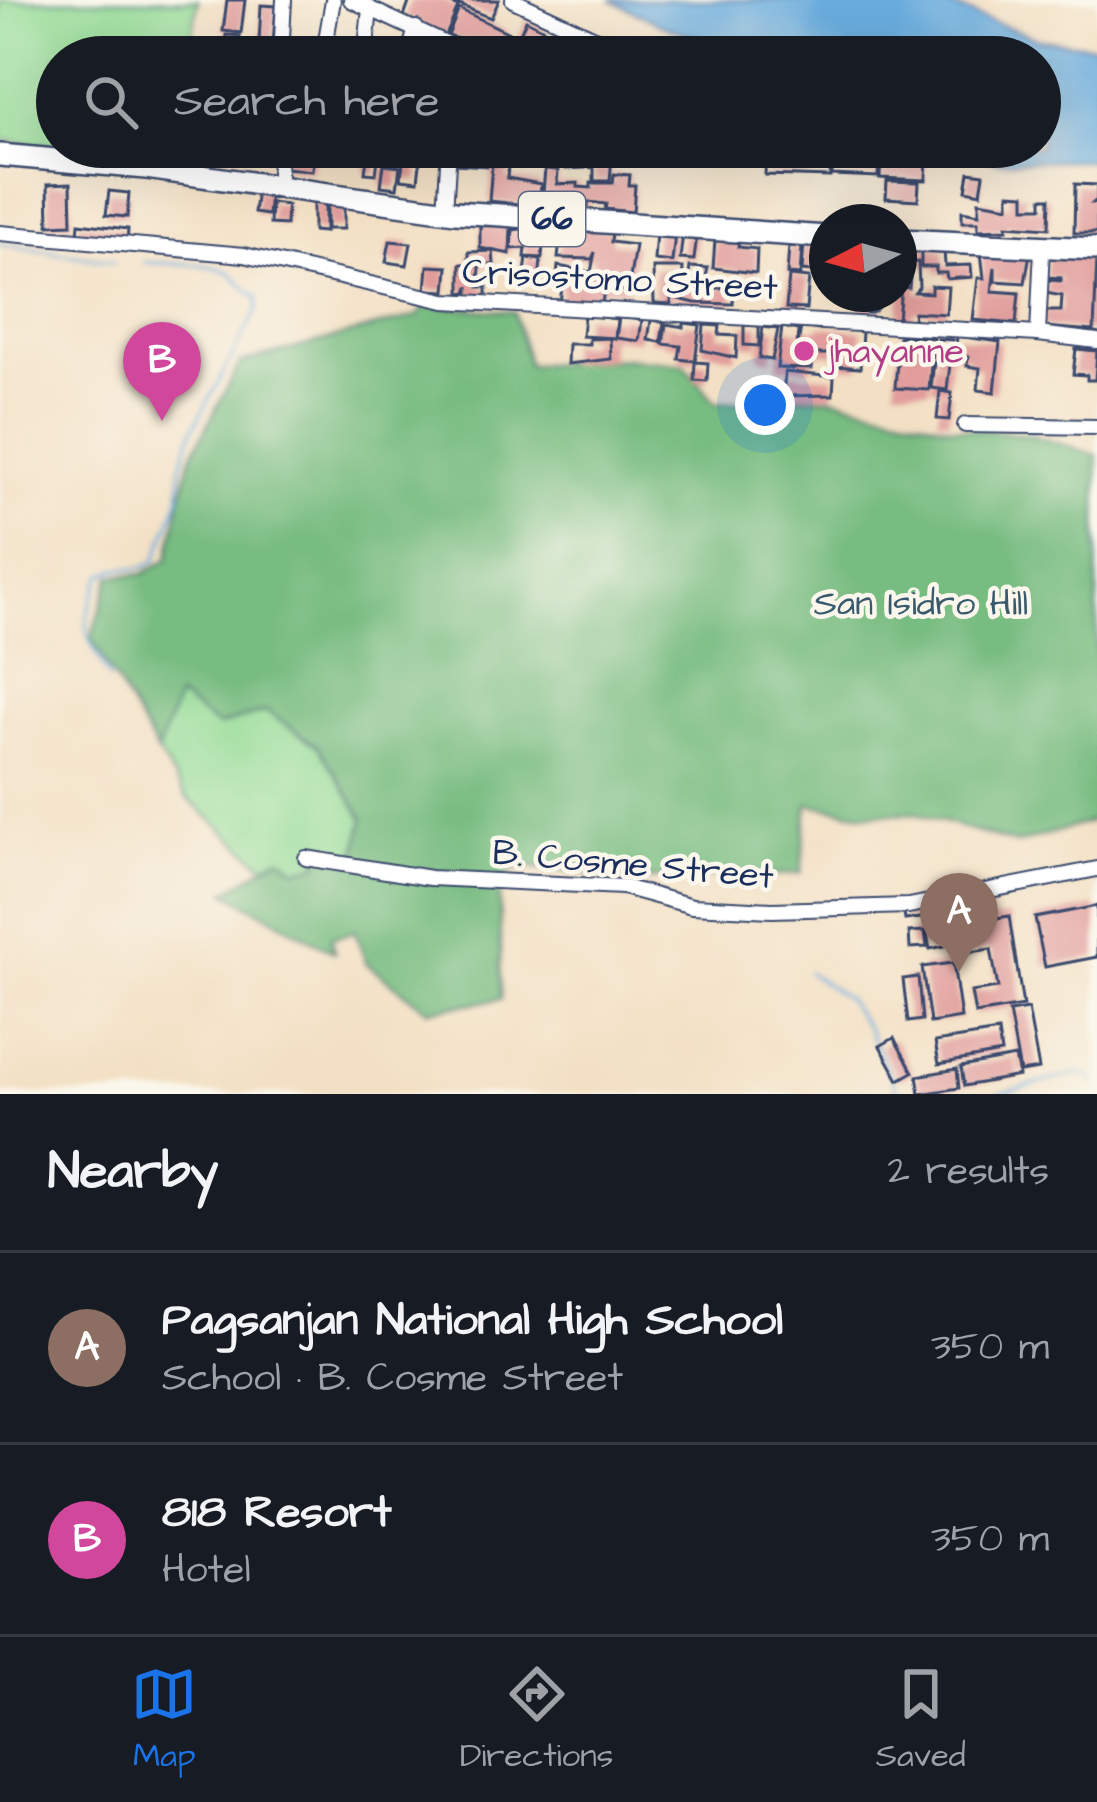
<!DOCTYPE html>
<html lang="en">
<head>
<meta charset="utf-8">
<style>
	:root { --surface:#171b24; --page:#20242c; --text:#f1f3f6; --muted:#9ea1a6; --line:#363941; --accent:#1a73e8 }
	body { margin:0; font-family:"Architects Daughter",sans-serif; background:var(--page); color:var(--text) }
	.compass { position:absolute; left:809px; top:204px; width:108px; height:108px; border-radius:50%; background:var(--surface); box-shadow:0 12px 48px #0002; rotate:264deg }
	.you { position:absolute; left:765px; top:405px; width:42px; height:42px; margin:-30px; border:9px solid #fff; border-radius:50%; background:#1a73e8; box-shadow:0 0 0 18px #1a73e833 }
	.badge { display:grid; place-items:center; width:78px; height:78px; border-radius:50%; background:var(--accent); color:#fff; font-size:39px; font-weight:700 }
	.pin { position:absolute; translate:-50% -99px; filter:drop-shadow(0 3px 6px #0008) }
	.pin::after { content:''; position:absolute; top:63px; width:42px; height:36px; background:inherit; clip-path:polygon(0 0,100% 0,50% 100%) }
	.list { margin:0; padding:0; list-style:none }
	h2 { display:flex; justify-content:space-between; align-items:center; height:156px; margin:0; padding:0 48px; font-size:51px }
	h2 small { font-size:39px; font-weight:400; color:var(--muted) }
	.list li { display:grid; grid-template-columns:78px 1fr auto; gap:36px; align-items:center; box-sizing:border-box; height:192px; padding:0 48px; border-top:3px solid var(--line) }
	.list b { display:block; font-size:45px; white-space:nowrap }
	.list p { margin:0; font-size:39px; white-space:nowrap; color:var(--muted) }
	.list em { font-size:39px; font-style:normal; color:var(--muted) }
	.icon { flex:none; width:66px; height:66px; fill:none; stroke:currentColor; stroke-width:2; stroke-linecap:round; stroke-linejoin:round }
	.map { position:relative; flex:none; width:1097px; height:1094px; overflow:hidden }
	.search { position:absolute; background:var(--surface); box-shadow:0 12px 48px #0002; left:36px; right:36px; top:36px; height:132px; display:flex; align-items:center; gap:30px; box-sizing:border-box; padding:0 42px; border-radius:66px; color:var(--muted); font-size:45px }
	.sheet { height:540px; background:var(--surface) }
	nav { display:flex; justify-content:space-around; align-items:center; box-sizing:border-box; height:168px; border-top:3px solid var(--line); background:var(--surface); font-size:33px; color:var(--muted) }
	nav a { display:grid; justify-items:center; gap:6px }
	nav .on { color:var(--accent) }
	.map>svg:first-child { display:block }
	.green { fill:#94dc97; stroke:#58867a; stroke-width:3 }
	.forest { fill:#77bc80; stroke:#49766f; stroke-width:3 }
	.water { fill:#68abdd; stroke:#426d9e; stroke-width:3 }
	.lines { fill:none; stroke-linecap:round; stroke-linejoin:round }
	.stream { stroke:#68abdd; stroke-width:3 }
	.building { fill:#e19d9b }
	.street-casing { stroke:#3b4a6d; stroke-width:18 }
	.primary-casing { stroke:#3b4a6d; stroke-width:26 }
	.street { stroke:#fff; stroke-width:14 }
	.primary { stroke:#fff; stroke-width:21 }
	.hotel-dot { fill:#d1479c; stroke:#fbf7ec; stroke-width:4.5 }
	.labels { text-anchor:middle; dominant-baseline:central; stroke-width:9; stroke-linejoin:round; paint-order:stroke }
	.shield { fill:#fbf7ec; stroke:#5e6b89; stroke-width:3 }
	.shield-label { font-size:33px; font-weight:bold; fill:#1b2f5e }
	.street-label { font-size:36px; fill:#1b2f5e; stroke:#fbf7ec }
	.hotel-label { font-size:36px; fill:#b23c85; stroke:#fbf7ec; text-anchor:start }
	.park-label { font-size:36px; fill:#395a6c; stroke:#fbf7ec }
</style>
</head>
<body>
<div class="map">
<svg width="1097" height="1094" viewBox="0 0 1097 1094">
	<rect width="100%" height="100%" fill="#fbf7ec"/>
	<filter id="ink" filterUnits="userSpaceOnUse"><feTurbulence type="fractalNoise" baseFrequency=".00833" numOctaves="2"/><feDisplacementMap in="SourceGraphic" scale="24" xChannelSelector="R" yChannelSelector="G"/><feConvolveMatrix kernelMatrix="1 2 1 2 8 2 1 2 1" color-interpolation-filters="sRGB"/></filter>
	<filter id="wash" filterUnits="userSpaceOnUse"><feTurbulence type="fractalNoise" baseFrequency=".004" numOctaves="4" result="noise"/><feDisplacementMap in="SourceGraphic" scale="48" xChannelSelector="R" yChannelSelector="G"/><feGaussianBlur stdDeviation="2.7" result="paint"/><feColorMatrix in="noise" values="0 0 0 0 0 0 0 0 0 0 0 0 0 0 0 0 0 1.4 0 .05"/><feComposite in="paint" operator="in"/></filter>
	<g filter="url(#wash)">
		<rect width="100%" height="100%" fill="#f3e0c4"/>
		<g class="green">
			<path d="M0,0h198l-9,57h-132v89l-57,-6z"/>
			<path d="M178,696l40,30 48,-15 53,36 45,72 -9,40 -58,10 -17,-11 -16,7 -78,-68 -29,-45z"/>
		</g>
		<path class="forest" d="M425,306l89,6 14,53 101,-7 55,6 32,39 81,-6 38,1 117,29 79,8 66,20v365l-81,24 -102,-31 -51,1 -55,-10 -7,69 -39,3 -11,12 -48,-15 -59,7 -123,-14 -22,12 2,121 -73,11 -62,-47 -11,-32 -24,7 3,14 -108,-60 54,-35 17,12 22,-5 -3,-12 39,7 9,-40 -45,-72 -53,-36 -48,15 -40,-29 -21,55 -66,-114 20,-62 32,-2 25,-15 22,-100 50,-96 178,-47z"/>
		<path class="water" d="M610,0h325l104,39 58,7v114l-100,1 -58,-14h101v-90h-289l-87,-31z"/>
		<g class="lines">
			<g class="stream">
				<path d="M0,244l115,17"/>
				<path d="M110,679c-27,-49 -31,-50 -8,-104l15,-6 28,-2 11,-7 24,-64 1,-31 12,-36 65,-121 -1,-12c-14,-5 -17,-19 -31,-25 -23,-10 -57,-6 -82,-9"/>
				<path d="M808,972l39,27 21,31 31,64"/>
				<path d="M998,1094l82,-21 17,9"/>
			</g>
		</g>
		<g id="blocks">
			<g class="building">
				<path d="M227,0h18l-4,33 -18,-2z"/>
				<path d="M410,0h32l16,7 -13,31 -41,-21z"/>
				<path d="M458,0h41l-8,18 -34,-14z"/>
				<path d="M261,5l15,1 -3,37 -14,-1z"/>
				<path d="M459,9l50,24 -11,24h-11l-17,-8 3,-6 -25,-7z"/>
				<path d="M526,20l18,9 -8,19 -19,-8z"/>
				<path d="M226,35l14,1 -2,17 -14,-1z"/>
				<path d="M692,44l3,13h-26l-2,-6z"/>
				<path d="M279,147h36l-3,24 -35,-4z"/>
				<path d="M456,147h32l-1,19 -32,-2z"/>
				<path d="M530,147h14l-2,18 -14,-1z"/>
				<path d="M766,147h65l-1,30 -65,-2z"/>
				<path d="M833,147h46l-1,30 -46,-2z"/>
				<path d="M584,148l1,20 -19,1 -1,-20z"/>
				<path d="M368,150l11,1 -3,23 -11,-1z"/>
				<path d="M404,152l17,2 -3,27 -17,-2z"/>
				<path d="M586,155h26l-2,26h-16v-13l-9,-1z"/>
				<path d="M881,155l46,2 -1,23 -46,-2z"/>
				<path d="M384,164l16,2 -3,22 -16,-2z"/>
				<path d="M492,165l16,2 -1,11 34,6 -2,22 -50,-5z"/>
				<path d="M545,169l13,1 -1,14 21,-1v4l13,1v-5h22l1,-9 16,1 -1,10h6l-2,27 -28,-3 1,-5 -18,-2v6l-46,-4z"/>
				<path d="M969,172l15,2 -3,19 -15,-3z"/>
				<path d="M887,181l32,1 -1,18 -32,-2z"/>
				<path d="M71,183l1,41 -23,1 -1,-41z"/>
				<path d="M1075,184l22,1v15l-4,3h4v30h-23z"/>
				<path d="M257,190l13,2 -2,23 -14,-2z"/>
				<path d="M109,191l20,2 -2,24 -21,-2z"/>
				<path d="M1009,193l16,1v13h17v-9h8l-1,30 -42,-3v4l-29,1v-8h-16v-11l17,3v-13l30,5z"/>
				<path d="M313,202h12v30l-12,-1z"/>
				<rect x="327" y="202" width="17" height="27"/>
				<path d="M271,203l16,2 -1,20 -16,-1z"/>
				<path d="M79,223l49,6 -1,12 -49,-6z"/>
				<path d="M511,225l-1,29 -30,-6v-22z"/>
				<path d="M562,225l50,6 -1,11 24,3 -7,46 -24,-3 -2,17 -42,-2 2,-16 -6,-1 2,-20 33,6 4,-20 -3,7 -34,-1z"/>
				<path d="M528,228l16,2 -2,28 -17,-1 1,-9 -15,1 2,-19z"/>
				<path d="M656,232l19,2 -3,28 -18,-2z"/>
				<path d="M683,233l14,2 -3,25 -14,-1z"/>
				<path d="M715,240h24l-1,7 19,2 -1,24 -43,-5z"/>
				<path d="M390,241l21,2 -4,22 -21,-3z"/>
				<path d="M804,243l23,2v28l-25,-2z"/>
				<path d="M789,246l13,1 -2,28 -13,-1z"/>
				<path d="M921,246l23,4 1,16 26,-1 1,12 -25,2 -1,-6h-10v-6h-15z"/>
				<path d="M493,251l1,14h-14l-1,22h8v9l-18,1v-11l-2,6 -6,1v-29h6l2,10v-22z"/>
				<path d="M981,253h49l-5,30 -30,-2v-14l-3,24 27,2 -3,31 -43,-4 5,-42h6z"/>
				<path d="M1048,255l49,2 -3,74 -50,-4v-16h17l1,-15 -16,-3 1,-13 14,1v-3l-15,-1z"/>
				<path d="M527,258l14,2 -2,21 -15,-2z"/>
				<path d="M918,262l1,25 -4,5 16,1v-7l17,1 -2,27 -32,-2 -1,8 -15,-1 3,-32 8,1 1,-10h-9v-15z"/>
				<path d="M428,266l20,1 -2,24 -20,-1z"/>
				<path d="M690,267l18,1 -5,21 -8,2 39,-5 -1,18 -38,-1 -24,-6v7l-17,-1 -1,-35h30l-1,21h5z"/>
				<path d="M789,276l20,2 -3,31 -20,-1z"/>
				<circle cx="869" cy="303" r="10"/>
				<path d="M584,315l33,4 -2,19 -33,-2z"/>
				<path d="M619,317l23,3 -3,21 -23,-3z"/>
				<path d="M651,320l13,2 -3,20 -13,-2z"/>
				<path d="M684,323l16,2 -5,36 -16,-2 2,-13 -18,-2 3,-20 18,3z"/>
				<path d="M704,325l16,1 -1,9 18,1 -1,22 -34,-8z"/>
				<path d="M744,325l15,1v20l-15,-1z"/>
				<path d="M820,326l42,5 -2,37 -23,-2v-12h-23l-2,15 -35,-1 5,-41 16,3 -1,20 4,-23 18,3z"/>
				<path d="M763,327l15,2 -6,31 -13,-2z"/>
				<path d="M899,336l34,2 -4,52 -34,-2z"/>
				<path d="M957,336l43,6 -5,50 -17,-2 2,-22 -13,-2 1,-9 -13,-1z"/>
				<path d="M610,338l1,21 -44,5 1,-20h21v-5z"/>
				<path d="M938,339l15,1 -2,22 -15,-1z"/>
				<path d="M1076,349l21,2 -2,29h-8v-5l-14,-1z"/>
				<path d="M695,362l13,1 -1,18 -13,-1z"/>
				<path d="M934,362l16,2 -3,26 -16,-2z"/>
				<path d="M785,372l49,5 -1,18 -50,1z"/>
				<path d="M940,391l12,2 -3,27 -12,-1z"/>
				<path d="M935,902l2,14 -32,4 -2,-13z"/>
				<path d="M1097,906v51l-52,10 -10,-49z"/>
				<path d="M1009,916l14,90 -48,8 -4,-22 27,-4 -7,-39 -27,4 -4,-29z"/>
				<path d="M940,926l4,20 -14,3 -4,-20z"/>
				<path d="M925,931l2,16 -17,1 -1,-16z"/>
				<path d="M953,963l8,55 -31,5 -8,-56z"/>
				<path d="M918,977l4,43 -14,2 -5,-43z"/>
				<path d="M1028,1009l11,60 -19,3 -11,-60z"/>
				<path d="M998,1032l3,21 -62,11 -4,-22z"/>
				<path d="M894,1038l19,34 -14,8 -19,-34z"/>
				<path d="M1015,1057l4,19 -55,10 -3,-19z"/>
				<path d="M957,1069l2,19 -39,6 -3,-18z"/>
			</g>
		</g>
	</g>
	<g filter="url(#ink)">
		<use href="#blocks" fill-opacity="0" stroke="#3b4a6d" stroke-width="3"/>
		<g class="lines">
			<g class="street-casing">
				<g id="street">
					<path d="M351,0l123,57"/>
					<path d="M513,0l103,48 -1,9"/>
					<path d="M281,57l3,-57"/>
					<path d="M323,57l10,-57"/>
					<path d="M365,57l5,-48"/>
					<path d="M408,57l8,-29"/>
					<path d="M279,188v-41"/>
					<path d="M445,211l4,-64"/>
					<path d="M0,233l244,22 201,46 593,33 59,7"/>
					<path d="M1038,334l4,-87"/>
					<path d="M965,425l132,2"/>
					<path d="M306,858l124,20 193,9 69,19 80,4 137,-4 188,-37"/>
				</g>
			</g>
			<g class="primary-casing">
				<g id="primary">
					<path d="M0,155l146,13 309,44 372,25"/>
					<path d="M899,240l198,9"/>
				</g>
			</g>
			<use href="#street" class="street"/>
			<use href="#primary" class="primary"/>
		</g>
	</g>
	<circle class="hotel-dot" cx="804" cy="351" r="12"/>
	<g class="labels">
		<rect class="shield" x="519" y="192" width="66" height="54" rx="9"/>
		<g class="shield-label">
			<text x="552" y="219">66</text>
		</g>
		<g class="street-label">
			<text transform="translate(620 280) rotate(3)">Crisostomo Street</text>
			<text transform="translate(633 865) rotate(5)">B. Cosme Street</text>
		</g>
		<g class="hotel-label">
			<text x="828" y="351">jhayanne</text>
		</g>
		<g class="park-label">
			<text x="921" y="603">San Isidro Hill</text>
		</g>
	</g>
</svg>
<svg class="compass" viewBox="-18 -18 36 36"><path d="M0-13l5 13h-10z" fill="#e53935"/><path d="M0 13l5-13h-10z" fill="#9ea1a6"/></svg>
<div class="you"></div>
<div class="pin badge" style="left:959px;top:972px;background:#8d6e63">A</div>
<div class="pin badge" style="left:162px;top:421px;background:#d1479c">B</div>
<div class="search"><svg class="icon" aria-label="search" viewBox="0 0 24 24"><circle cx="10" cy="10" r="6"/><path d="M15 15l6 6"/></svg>Search here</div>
</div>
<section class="sheet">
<h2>Nearby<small>2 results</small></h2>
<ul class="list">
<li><span class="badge" style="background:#8d6e63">A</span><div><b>Pagsanjan National High School</b><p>School · B. Cosme Street</p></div><em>350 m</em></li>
<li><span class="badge" style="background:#d1479c">B</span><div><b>818 Resort</b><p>Hotel</p></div><em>350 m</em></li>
</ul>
</section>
<nav>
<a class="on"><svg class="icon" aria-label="map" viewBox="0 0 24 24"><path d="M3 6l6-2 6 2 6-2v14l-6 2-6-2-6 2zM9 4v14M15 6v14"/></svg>Map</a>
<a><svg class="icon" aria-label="directions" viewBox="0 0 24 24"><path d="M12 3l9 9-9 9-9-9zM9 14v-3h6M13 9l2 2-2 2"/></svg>Directions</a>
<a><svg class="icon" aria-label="saved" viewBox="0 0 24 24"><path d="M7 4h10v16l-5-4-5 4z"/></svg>Saved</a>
</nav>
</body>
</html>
